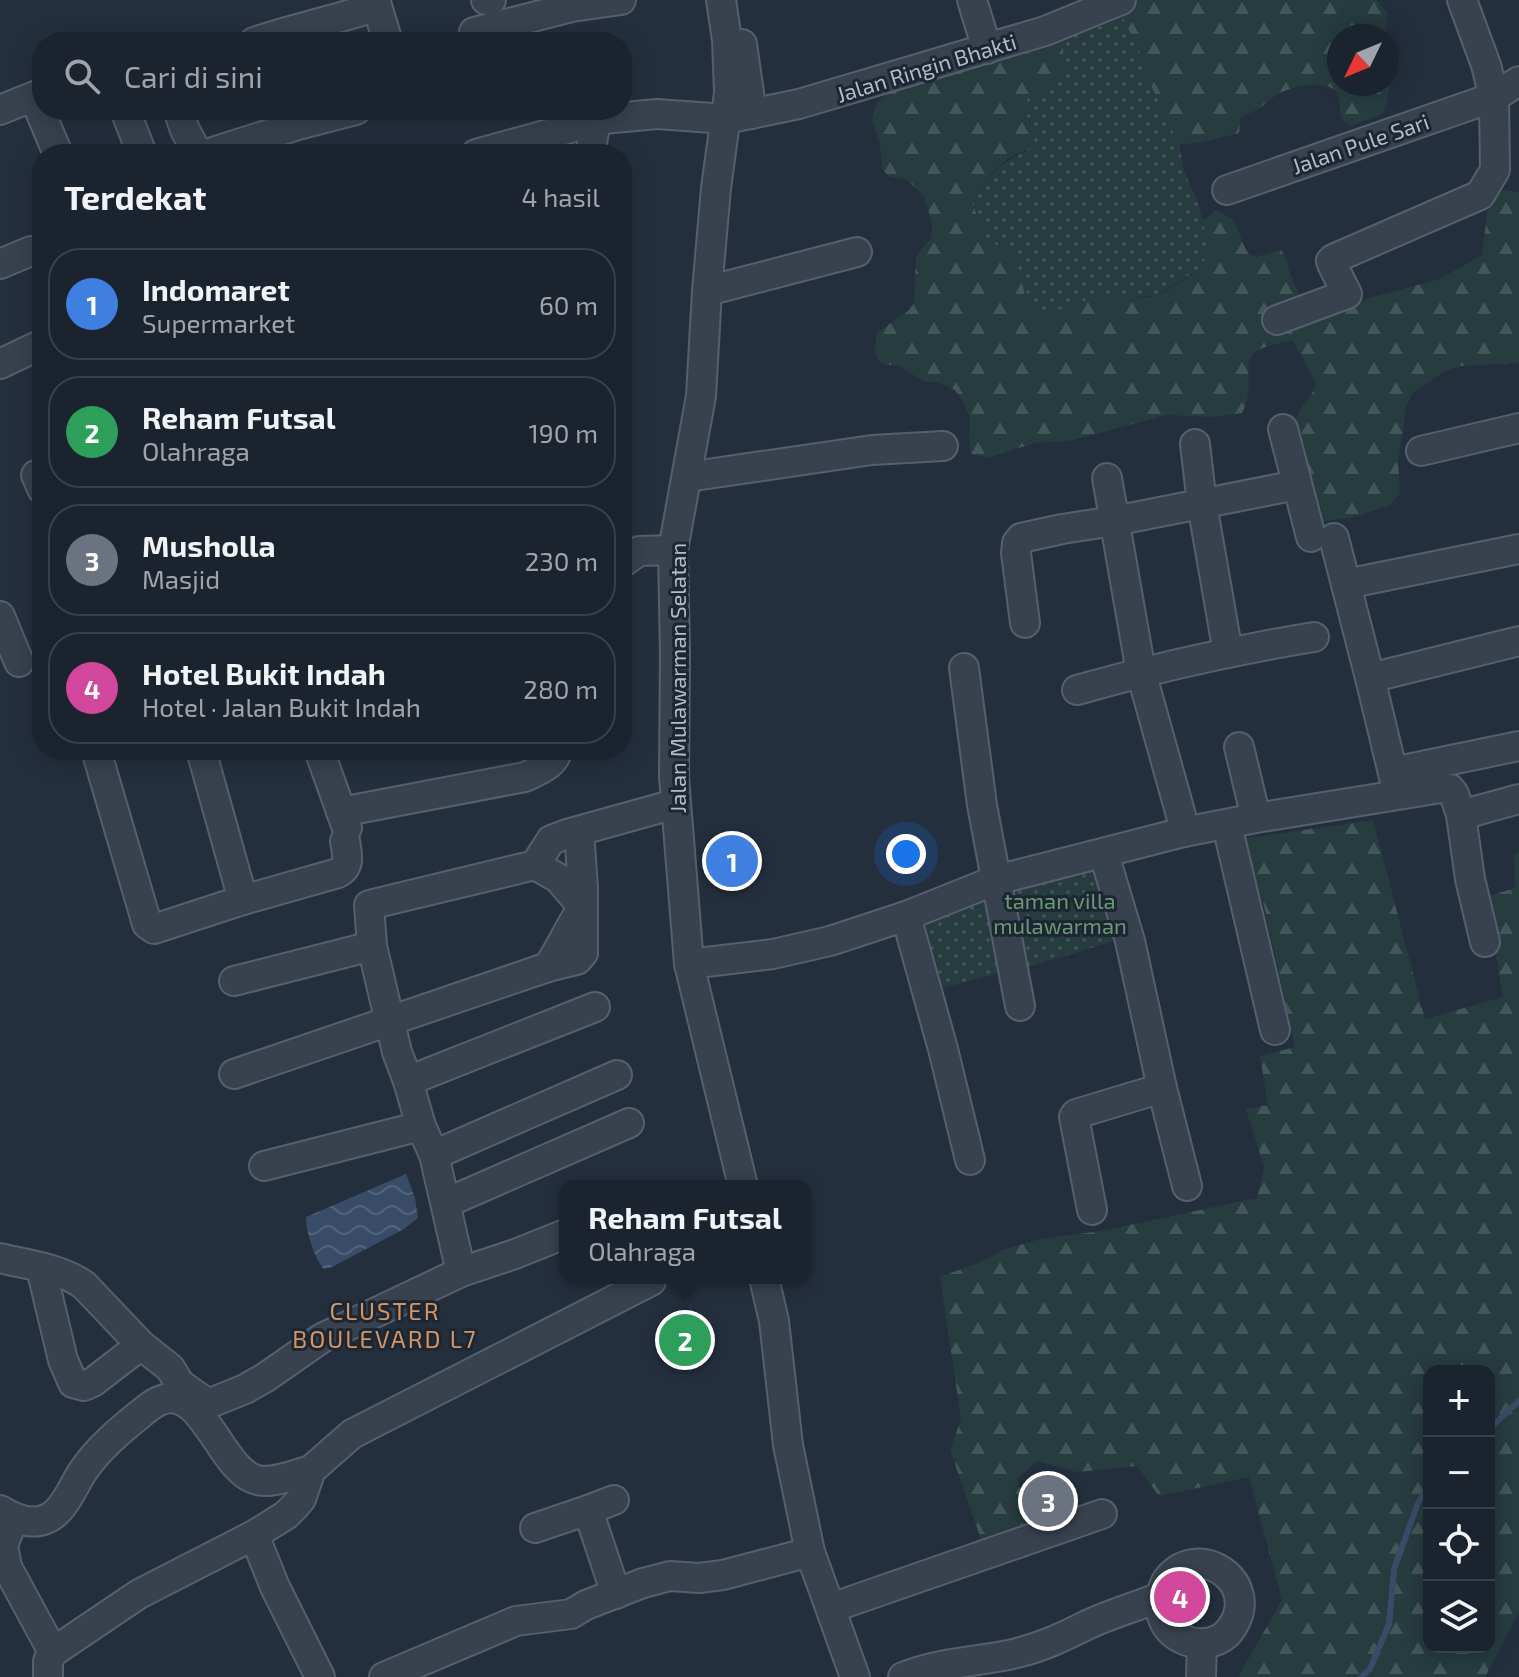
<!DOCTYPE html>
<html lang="id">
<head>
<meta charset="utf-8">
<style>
	:root { --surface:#1b232e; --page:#242b36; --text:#f1f3f6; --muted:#a0a4aa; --line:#39404a; --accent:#db2777 }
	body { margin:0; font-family:"Exo 2",sans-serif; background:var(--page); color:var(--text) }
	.controls { position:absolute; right:24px; bottom:24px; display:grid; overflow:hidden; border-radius:16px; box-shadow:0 4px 20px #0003 }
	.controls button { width:72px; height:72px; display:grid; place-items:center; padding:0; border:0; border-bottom:2px solid var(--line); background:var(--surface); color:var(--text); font:40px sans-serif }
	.compass { position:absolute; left:1327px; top:24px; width:72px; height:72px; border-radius:50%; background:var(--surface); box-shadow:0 4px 20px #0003; rotate:227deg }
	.you { position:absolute; left:906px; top:854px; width:28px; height:28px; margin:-20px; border:6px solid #fff; border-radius:50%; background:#1a73e8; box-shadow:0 0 0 12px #1a73e833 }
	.badge { display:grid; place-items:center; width:52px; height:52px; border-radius:50%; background:var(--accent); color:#fff; font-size:26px; font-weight:700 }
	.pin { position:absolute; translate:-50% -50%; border:4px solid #fff; box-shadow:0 2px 8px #0006 }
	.popup { position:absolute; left:559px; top:1180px; width:252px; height:104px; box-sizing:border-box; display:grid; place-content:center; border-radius:16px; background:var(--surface); filter:drop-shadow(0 2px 6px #0005); font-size:26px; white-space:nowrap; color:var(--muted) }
	.popup b { font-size:30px; color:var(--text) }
	.popup::after { content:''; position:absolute; left:50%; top:100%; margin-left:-16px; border:16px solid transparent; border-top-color:var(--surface) }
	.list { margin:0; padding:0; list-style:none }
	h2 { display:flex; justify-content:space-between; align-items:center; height:104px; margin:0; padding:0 32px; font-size:34px }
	h2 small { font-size:26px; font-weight:400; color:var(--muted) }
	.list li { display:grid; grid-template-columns:52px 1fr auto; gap:24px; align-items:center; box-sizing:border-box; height:112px; margin:0 16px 16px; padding:0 16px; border:2px solid var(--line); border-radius:32px }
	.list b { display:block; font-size:30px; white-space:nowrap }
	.list p { margin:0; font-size:26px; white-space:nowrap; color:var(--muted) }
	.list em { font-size:26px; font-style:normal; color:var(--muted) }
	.icon { flex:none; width:44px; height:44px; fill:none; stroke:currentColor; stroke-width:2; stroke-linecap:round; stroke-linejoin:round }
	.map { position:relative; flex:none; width:1519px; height:1677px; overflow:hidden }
	.search { position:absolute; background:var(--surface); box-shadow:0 4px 20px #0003; left:32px; top:32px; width:600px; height:88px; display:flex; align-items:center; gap:20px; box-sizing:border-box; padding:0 28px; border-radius:32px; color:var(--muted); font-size:30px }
	.panel { position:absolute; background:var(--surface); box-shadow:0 4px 20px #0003; left:32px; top:144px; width:600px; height:616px; border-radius:32px }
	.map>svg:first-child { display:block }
	.grass { fill:url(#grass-dots) }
	.forest { fill:url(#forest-firs); fill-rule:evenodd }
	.wetland { fill:url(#wetland-marsh) }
	.water { fill:url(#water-waves) }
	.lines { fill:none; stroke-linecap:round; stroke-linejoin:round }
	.stream { stroke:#394c67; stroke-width:6 }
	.minor-casing { stroke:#565f6c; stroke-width:32 }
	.minor { stroke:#38414e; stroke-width:28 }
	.labels { text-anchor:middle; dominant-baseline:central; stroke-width:6; stroke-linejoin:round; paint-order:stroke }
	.street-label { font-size:22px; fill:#b4bcc9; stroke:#1d2633 }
	.park-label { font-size:22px; fill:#6b9a76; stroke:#1d2633 }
	.neighbourhood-label { font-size:24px; letter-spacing:2px; fill:#d59563; stroke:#1d2633 }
</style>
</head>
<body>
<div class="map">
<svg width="1519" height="1677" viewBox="0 0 1519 1677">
	<defs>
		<pattern id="grass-dots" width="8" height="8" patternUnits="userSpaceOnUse" patternTransform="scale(2)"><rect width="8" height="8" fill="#263c3f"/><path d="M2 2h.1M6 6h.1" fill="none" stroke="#435659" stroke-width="1.8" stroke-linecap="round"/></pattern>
		<pattern id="forest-firs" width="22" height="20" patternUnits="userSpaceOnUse" patternTransform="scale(2)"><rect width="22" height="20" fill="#263c3f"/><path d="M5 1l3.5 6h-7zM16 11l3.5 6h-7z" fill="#435659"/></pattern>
		<pattern id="wetland-marsh" width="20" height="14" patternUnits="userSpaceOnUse" patternTransform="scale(2)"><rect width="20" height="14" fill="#263c3f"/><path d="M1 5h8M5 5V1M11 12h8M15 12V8" fill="none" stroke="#435659"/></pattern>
		<pattern id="water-waves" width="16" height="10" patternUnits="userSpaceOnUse" patternTransform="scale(2)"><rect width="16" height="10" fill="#394c67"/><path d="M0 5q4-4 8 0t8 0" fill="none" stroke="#53647b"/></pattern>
	</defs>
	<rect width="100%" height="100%" fill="#242f3e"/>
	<g class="grass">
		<path d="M1121,11l23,50 3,16 32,67 5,27 13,29 6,21 4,16 1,18 -9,14 -42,26 -72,6 -44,16 -12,-14 -4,-8 -9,-36 -31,-22 -13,-35c13,-23 31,-42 55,-51l4,-29 -5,-7 -3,-10 5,-7 17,-9 14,-49z"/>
		<path d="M1102,859l22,79 -106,32 -18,-87z"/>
		<path d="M994,885l16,85 -82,22 -25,-68z"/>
	</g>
	<g class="forest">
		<path d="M1117,0h259l11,12 -1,24h-47v48h48v-28c7,18 2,41 -5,58l-32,12c-17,-11 -6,-20 -13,-33 -10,-15 -46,-6 -59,1 -7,4 -13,11 -20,15 -5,3 -11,5 -17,8l-2,16 -39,10 -21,1 -32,-67 -3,-16 -21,-43z"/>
		<path d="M1059,40l4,8 1,18 -19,23 -17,9 -4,7c3,17 10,21 11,40 -8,6 -16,7 -24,12 -15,9 -31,30 -39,45l13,35 31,22 9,36 4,8 12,14c19,-7 39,-17 60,-20 18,-3 38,4 56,-2 8,-2 15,-8 22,-12 31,-18 32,-28 24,-62l13,-11 17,9 14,33 8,5 26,-7c7,9 6,16 10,26 4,14 13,25 22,37l127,-34 42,-24 6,-48 15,-17 16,2v171l-59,3 -16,6 -32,21 -7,17 -1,17 -6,33 2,33 -10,12 -39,13 -27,3 -7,-6 -21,-87v-9l3,-8 15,-21 1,-9 -22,-40c-72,10 -30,30 -51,72l-28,4 -47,-2 -98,26 -34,2 -48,15 -16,-4 -2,-18 1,-17 -6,-16 -9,-13 -16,-7 -16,-2 -23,-15 -17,-2 -6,-6 -2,-8 2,-17 32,-23 5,-7 2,-42 2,-8 12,-13 2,-8v-8l-7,-25 -5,-7 -13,-12 -19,-4 -6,-7 -2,-25 -8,-25 5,-17 27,-21 43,-12 49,-7 16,-10z"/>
		<path d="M1373,820l52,199 78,-22 -17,-100 29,-9 -1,-34 5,-2v760l-34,65h-247l44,-77 -33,-123 -90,19 -22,-30 -60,6 -40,-11 -20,18 15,50 -49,16 -33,-95 11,-31 -21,-142 41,-15 21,-12 39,-11 60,-8 156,-33 7,-31 -18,-58 22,-4 -8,-49 35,-9 -31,-141 -23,-67zM1429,1371h60v276h-60z"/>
	</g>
	<path class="wetland" d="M622,268c13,13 7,42 0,57z"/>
	<path class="water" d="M406,1174l9,24 3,20 -14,11 -72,38 -8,2c-9,-8 -19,-41 -18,-52z"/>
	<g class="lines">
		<g class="stream">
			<path d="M1489,1429l30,-28"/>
			<path d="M1361,1677l9,-8 19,-45 5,-55 24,-66 11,-19"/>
		</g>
		<g class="minor-casing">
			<g id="minor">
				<path d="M486,0h5"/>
				<path d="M721,0l6,40 2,53 -13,95 -9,103 -6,105 -28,154 2,103 -1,124 15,187 54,222"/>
				<path d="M972,0l15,49"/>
				<path d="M377,6l11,36"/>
				<path d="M474,32l98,-25 49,-7"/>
				<path d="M254,42c40,-14 82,-22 123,-36l-2,-6"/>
				<path d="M742,44l10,70"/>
				<path d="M34,97l24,57"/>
				<path d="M0,110l42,-17"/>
				<path d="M125,110l17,44"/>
				<path d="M178,110l7,20 13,24"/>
				<path d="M206,154l92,-29 58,-15"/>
				<path d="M476,154l127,-35 54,-5 69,5 73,-15 246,-73 76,-31"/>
				<path d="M590,154l6,-33"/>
				<path d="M1227,190l267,-93 25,-16"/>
				<path d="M0,264l31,-13"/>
				<path d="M707,291l150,-39"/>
				<path d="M1277,320l70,-26 -15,-30 -1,-3 2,-2 147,-64 15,-25 -1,-73 -8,-32 -24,-65"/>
				<path d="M0,364l42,-20"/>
				<path d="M1283,429l28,108"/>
				<path d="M1195,444l7,60 26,149"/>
				<path d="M1421,451l98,-23"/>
				<path d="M36,475l6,14"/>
				<path d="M687,477l185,-27 71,-4"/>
				<path d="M1107,478l34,194 41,147 2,13"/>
				<path d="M1334,538l36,140 28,116"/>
				<path d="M622,563l17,-12 34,-1"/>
				<path d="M1346,584l173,-35"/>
				<path d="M0,616l19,46"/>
				<path d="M1025,623l-9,-70 1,-10 4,-5 41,-9 52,-8 183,-36"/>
				<path d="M964,668l18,137 38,201"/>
				<path d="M1370,678l149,-37"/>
				<path d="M1077,690c78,-22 157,-40 237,-53"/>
				<path d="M1239,747l17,71"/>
				<path d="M96,750l51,174 7,5 89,-29 95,-27c13,-7 9,-19 7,-32"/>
				<path d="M201,750l42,150"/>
				<path d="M319,750l28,78"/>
				<path d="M1393,772l126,-26"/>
				<path d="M341,812l184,-35c14,-7 28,-11 33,-27"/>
				<path d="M1461,815l9,64 15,63"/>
				<path d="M1227,825l48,205"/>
				<path d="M1104,854l26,87 32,147 25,98"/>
				<path d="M535,865l16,-25 16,-6 108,-30"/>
				<path d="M906,916l37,133 27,111"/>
				<path d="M689,964l84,-10 57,-13 76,-25 90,-36 188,-48 72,-14 185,-30 9,1 4,5 7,21 58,-16"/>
				<path d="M548,967l29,-7 6,-7v-65l-4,-57"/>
				<path d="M234,981l138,-35"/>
				<path d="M234,1074l314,-107c13,-20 22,-41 35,-60"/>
				<path d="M408,1081l187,-74"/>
				<path d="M434,1155l183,-80"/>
				<path d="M264,1166l157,-40"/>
				<path d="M446,1203l183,-80"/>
				<path d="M1092,1210l-18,-93 2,-3 86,-26"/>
				<path d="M0,1258c28,7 60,10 84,27l57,60 29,23 10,16 28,20 37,-15 21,-12 56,-39 139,-66 54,-18 50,-20"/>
				<path d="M41,1268l22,92 10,23 11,3 9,-4 48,-37"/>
				<path d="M461,1272l-27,-117 -13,-29 -13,-45 -11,-29 -25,-106 -3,-41 166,-40 23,13 25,29"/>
				<path d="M764,1278l10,43 14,124 22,107 45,125"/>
				<path d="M0,1510c13,8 30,16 46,9 18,-7 27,-33 37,-48 15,-22 35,-39 56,-56 6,-5 13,-11 20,-14 44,-19 61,70 98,79 17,4 38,-6 54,-10"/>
				<path d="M588,1510l26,-10"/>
				<path d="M14,1518l-11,27 4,22 46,85"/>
				<path d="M535,1528l53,-18 28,84"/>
				<path d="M254,1535l32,-20 8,-8 7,-8 10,-29 41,-36 299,-153"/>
				<path d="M831,1608l271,-94"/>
				<path d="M48,1677v-16l5,-9 86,-58 115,-59 21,52 45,90"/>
				<path d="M384,1677l132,-56 55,-7 15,-9 57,-22 27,-7 29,2 24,-3 87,-23"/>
				<path d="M903,1677c36,-15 76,-15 114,-24 25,-6 46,-16 68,-27 24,-12 51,-19 75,-29 2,-5 4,-12 7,-17 30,-40 92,0 67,44 -5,9 -13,16 -23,18 -21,5 -43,-6 -49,-26 -2,-6 -1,-13 -2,-19"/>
				<path d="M1201,1677l1,-33"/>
			</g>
		</g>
		<use href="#minor" class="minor"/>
	</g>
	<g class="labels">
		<g class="street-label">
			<text transform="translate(926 67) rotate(-17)">Jalan Ringin Bhakti</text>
			<text transform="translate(1360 143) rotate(-19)">Jalan Pule Sari</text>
			<text transform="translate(677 678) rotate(-90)">Jalan Mulawarman Selatan</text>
		</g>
		<g class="park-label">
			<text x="1060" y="900">taman villa<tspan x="1060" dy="25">mulawarman</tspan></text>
		</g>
		<g class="neighbourhood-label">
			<text x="385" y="1310">CLUSTER<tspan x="385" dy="28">BOULEVARD L7</tspan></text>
		</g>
	</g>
</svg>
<div class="controls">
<button>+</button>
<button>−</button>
<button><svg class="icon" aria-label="locate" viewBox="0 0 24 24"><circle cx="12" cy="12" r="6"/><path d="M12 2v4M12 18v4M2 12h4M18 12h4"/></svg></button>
<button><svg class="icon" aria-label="layers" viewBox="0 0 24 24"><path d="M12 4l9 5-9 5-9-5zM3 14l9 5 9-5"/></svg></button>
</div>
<svg class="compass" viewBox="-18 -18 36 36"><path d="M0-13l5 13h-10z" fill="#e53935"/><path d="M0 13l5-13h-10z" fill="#a0a4aa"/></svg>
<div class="you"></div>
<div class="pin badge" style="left:732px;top:861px;background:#3f7fe0">1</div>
<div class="pin badge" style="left:685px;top:1340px;background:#2e9e5b">2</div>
<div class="popup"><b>Reham Futsal</b>Olahraga</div>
<div class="pin badge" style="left:1048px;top:1501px;background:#6b7280">3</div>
<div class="pin badge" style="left:1180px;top:1597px;background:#d1479c">4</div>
<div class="search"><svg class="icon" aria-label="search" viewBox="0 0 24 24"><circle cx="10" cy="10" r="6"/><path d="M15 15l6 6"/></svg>Cari di sini</div>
<section class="panel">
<h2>Terdekat<small>4 hasil</small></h2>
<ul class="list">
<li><span class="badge" style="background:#3f7fe0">1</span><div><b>Indomaret</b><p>Supermarket</p></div><em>60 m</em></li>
<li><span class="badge" style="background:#2e9e5b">2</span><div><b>Reham Futsal</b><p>Olahraga</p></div><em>190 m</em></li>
<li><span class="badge" style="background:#6b7280">3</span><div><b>Musholla</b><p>Masjid</p></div><em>230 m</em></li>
<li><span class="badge" style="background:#d1479c">4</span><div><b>Hotel Bukit Indah</b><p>Hotel · Jalan Bukit Indah</p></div><em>280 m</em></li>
</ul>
</section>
</div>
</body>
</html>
